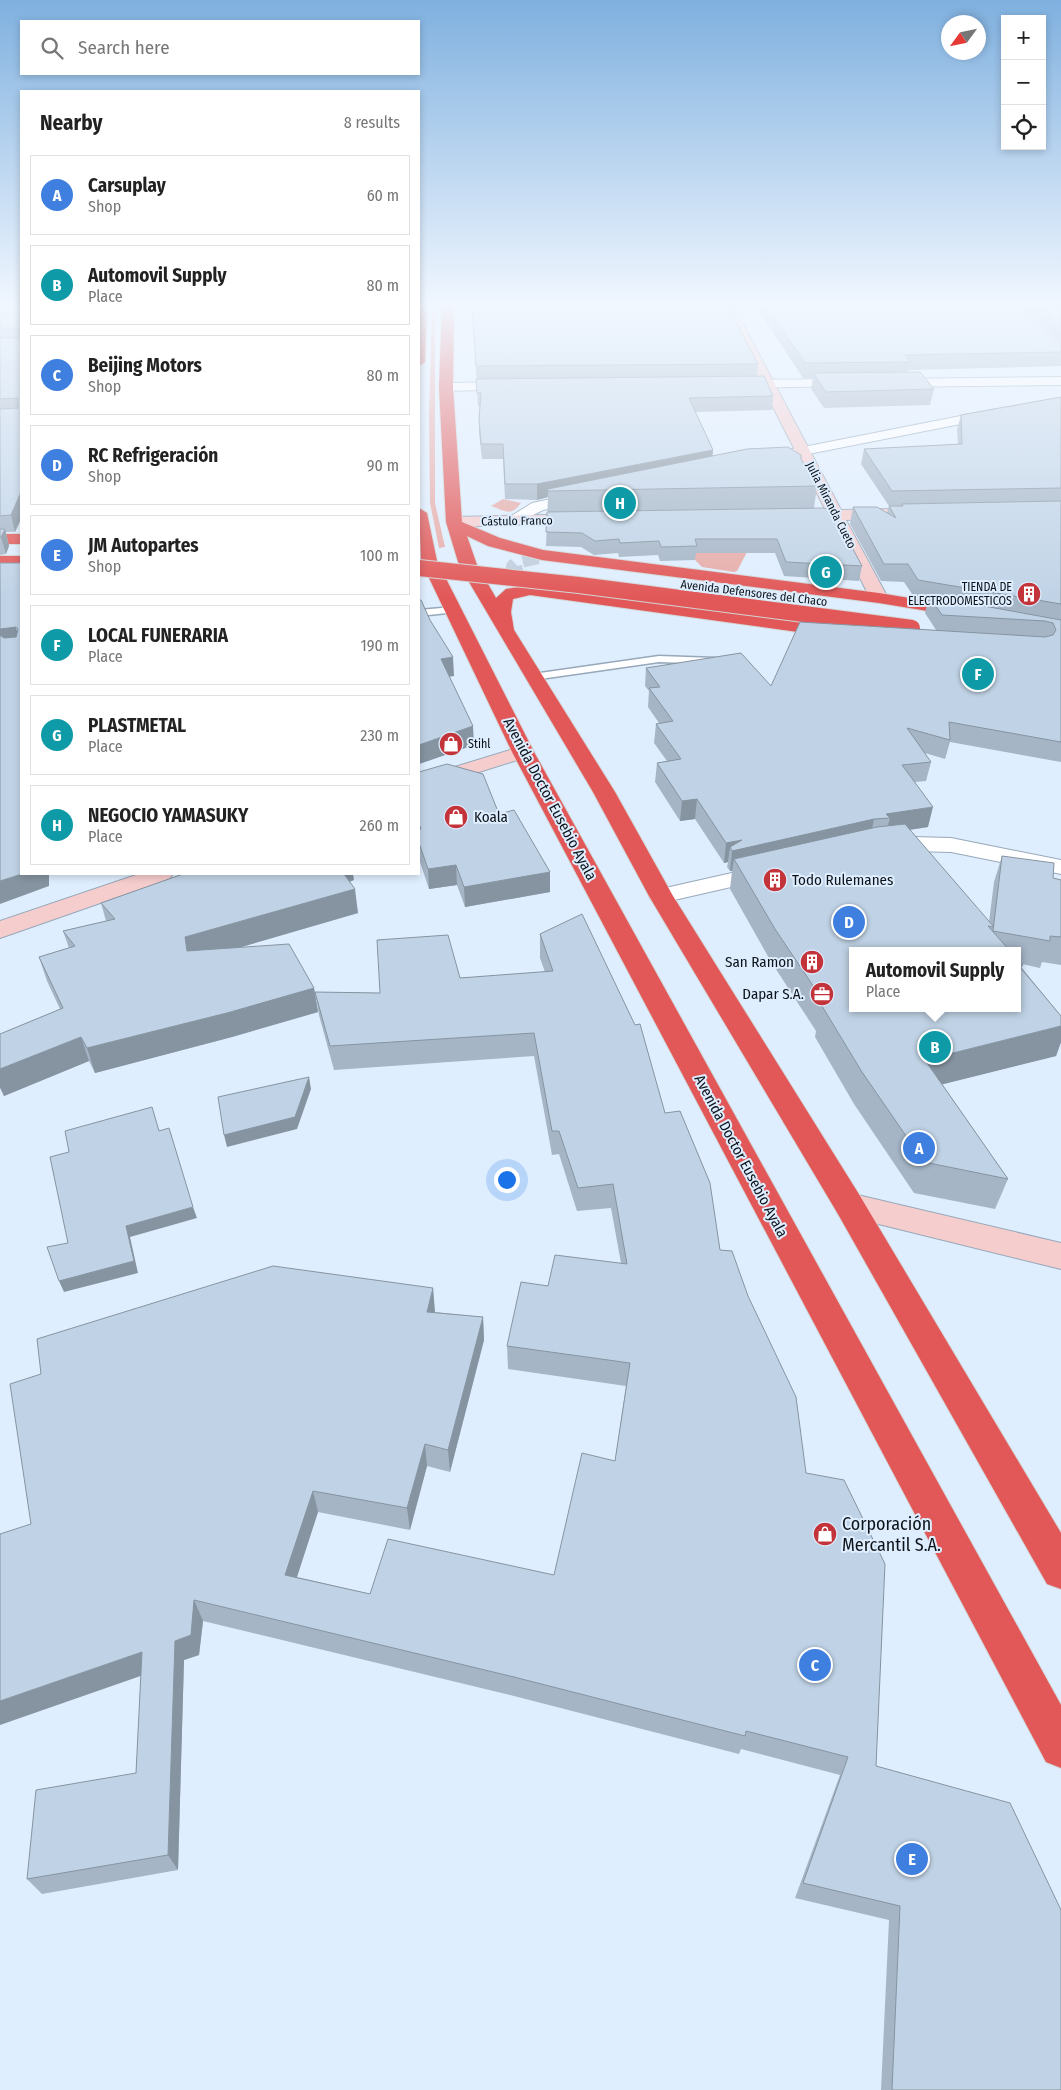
<!DOCTYPE html>
<html lang="en">
<head>
<meta charset="utf-8">
<style>
	:root { --surface:#fff; --page:#f2f2f2; --text:#222; --muted:#767676; --line:#e0e0e0; --accent:#c3333a }
	body { margin:0; font-family:"Fira Sans Condensed",sans-serif; background:var(--page); color:var(--text) }
	.controls { position:absolute; right:15px; top:15px; display:grid; overflow:hidden; border-radius:0px; box-shadow:0 2px 8px #0003 }
	.controls button { width:45px; height:45px; display:grid; place-items:center; padding:0; border:0; border-bottom:1px solid var(--line); background:var(--surface); color:var(--text); font:25px sans-serif }
	.compass { position:absolute; left:941px; top:15px; width:45px; height:45px; border-radius:50%; background:var(--surface); box-shadow:0 2px 8px #0003; rotate:237deg }
	.you { position:absolute; left:506px; top:1179px; width:18px; height:18px; margin:-12px; border:4px solid #fff; border-radius:50%; background:#1a73e8; box-shadow:0 0 0 8px #1a73e833 }
	.badge { display:grid; place-items:center; width:32px; height:32px; border-radius:50%; background:var(--accent); color:#fff; font-size:16px; font-weight:700 }
	.pin { position:absolute; translate:-50% -50%; border:2px solid #fff; box-shadow:0 1px 5px #0006 }
	.popup { position:absolute; left:849px; top:947px; width:172px; height:65px; box-sizing:border-box; display:grid; place-content:center; border-radius:0px; background:var(--surface); filter:drop-shadow(0 1px 4px #0005); font-size:16px; white-space:nowrap; color:var(--muted) }
	.popup b { font-size:19px; color:var(--text) }
	.popup::after { content:''; position:absolute; left:50%; top:100%; margin-left:-10px; border:10px solid transparent; border-top-color:var(--surface) }
	.list { margin:0; padding:0; list-style:none }
	h2 { display:flex; justify-content:space-between; align-items:center; height:65px; margin:0; padding:0 20px; font-size:21px }
	h2 small { font-size:16px; font-weight:400; color:var(--muted) }
	.list li { display:grid; grid-template-columns:32px 1fr auto; gap:15px; align-items:center; box-sizing:border-box; height:80px; margin:0 10px 10px; padding:0 10px; border:1px solid var(--line); border-radius:0px }
	.list b { display:block; font-size:19px; white-space:nowrap }
	.list p { margin:0; font-size:16px; white-space:nowrap; color:var(--muted) }
	.list em { font-size:16px; font-style:normal; color:var(--muted) }
	.icon { flex:none; width:28px; height:28px; fill:none; stroke:currentColor; stroke-width:2; stroke-linecap:round; stroke-linejoin:round }
	.map { position:relative; flex:none; width:1061px; height:2090px; overflow:hidden }
	.search { position:absolute; background:var(--surface); box-shadow:0 2px 8px #0003; left:20px; top:20px; width:400px; height:55px; display:flex; align-items:center; gap:12px; box-sizing:border-box; padding:0 18px; border-radius:0px; color:var(--muted); font-size:19px }
	.panel { position:absolute; background:var(--surface); box-shadow:0 2px 8px #0003; left:20px; top:90px; width:400px; height:785px; border-radius:0px }
	.map>svg:first-child { display:block }
	.green { fill:#e7aca8 }
	.lines { fill:none; stroke-linecap:round; stroke-linejoin:round }
	.highway-tunnel { stroke:#c0cddc; stroke-width:16; stroke-dasharray:16 8; stroke-linecap:butt }
	.lane-casing { stroke:#96a8ba; stroke-width:3 }
	.street-casing { stroke:#96a8ba; stroke-width:2 }
	.secondary-casing { stroke:#96a8ba; stroke-width:2 }
	.highway-casing { stroke:#d3d5d6; stroke-width:2 }
	.lane { fill:#fff; fill-rule:evenodd }
	.street { fill:#fff; fill-rule:evenodd }
	.secondary { fill:#f6cdcd; fill-rule:evenodd }
	.highway { fill:#e25858; fill-rule:evenodd }
	.highway-bridge-casing { stroke:#d3d5d6; stroke-width:18; stroke-linecap:butt }
	.highway-bridge { stroke:#e25858; stroke-width:16 }
	.wall { fill:#a5b5c6; fill-rule:evenodd }
	.shaded-wall { fill:#8694a1 }
	.building { fill:#c0d3e6; stroke:#8694a1 }
	.labels { text-anchor:middle; dominant-baseline:central; stroke-width:4; stroke-linejoin:round; paint-order:stroke }
	.far-street-label { font-size:12px; fill:#0d131a; stroke:#dfeefe }
	.far-poi-label { font-size:12px; fill:#0d131a; stroke:#dfeefe; text-anchor:end }
	.street-label { font-size:15px; fill:#0d131a; stroke:#dfeefe }
	.poi-label { font-size:15px; fill:#0d131a; stroke:#dfeefe; text-anchor:start }
	.near-poi-label { font-size:18px; fill:#0d131a; stroke:#dfeefe; text-anchor:start }
</style>
</head>
<body>
<div class="map">
<svg width="1061" height="2090" viewBox="0 0 1061 2090">
	<rect width="100%" height="100%" fill="#dfeefe"/>
	<g class="green">
		<path d="M432,305h3v198l10,44 -6,1 -9,-45 -1,-87z"/>
		<path d="M503,499l18,4c-10,14 -16,8 -30,3z"/>
		<path d="M747,552l-10,19 -3,1 -32,-5 -10,-10 4,-4z"/>
	</g>
	<g class="lines">
		<path class="highway-tunnel" d="M539,589l-14,-4 -7,-5 -4,-13 7,-7 21,-5"/>
		<g class="lane-casing">
			<g id="lane">
				<path d="M453,607l4,1v4l-38,4v-6z"/>
				<path d="M659,656l56,2 6,3 -6,3 -56,-2 -126,18 -6,-3 6,-3z"/>
			</g>
		</g>
		<g class="street-casing">
			<g id="street">
				<path d="M1061,377v8l-171,2 -7,-4 7,-4z"/>
				<path d="M850,379l7,4 -2,3 -117,2 -7,-4 7,-4z"/>
				<path d="M515,382l7,4 -2,3 -74,2 -7,-4 7,-4z"/>
				<path d="M996,409l7,4 -2,3 -228,45 -7,-4 7,-4z"/>
				<path d="M584,492l6,2 2,3 -2,3 -47,10 -30,15 -8,-5 27,-17z"/>
				<path d="M913,837l38,1 110,22v14l-110,-22 -38,-1 -28,3 -8,-2 -4,-5 4,-5z"/>
				<path d="M767,865l8,2 4,5 -4,5 -114,26 -9,-2 -3,-5 3,-5z"/>
			</g>
		</g>
		<g class="secondary-casing">
			<g id="secondary">
				<path d="M721,305h12l108,205 49,-1 8,5 -8,5 -44,1 42,78 -3,4h-12l-3,-4 -39,-78 -33,1 -8,-5 8,-5h28z"/>
				<path d="M585,514l8,5 -2,3 -137,5 -8,-5 8,-5z"/>
				<path d="M523,746l7,2 4,4 -4,4 -111,35v-13z"/>
				<path d="M139,874h34l-4,5 -169,59v-17z"/>
				<path d="M849,1193l212,50v26l-223,-55 -4,-9 4,-9z"/>
			</g>
		</g>
		<g class="highway-casing">
			<g id="highway">
				<path d="M419,305h8l-2,57 -6,4z"/>
				<path d="M442,305h12l-1,82 9,135 38,16 43,12 336,43 85,14 6,1 3,4 -3,4 -6,1 -85,-14 -337,-43 -54,-14 -21,-10 10,29 19,33 10,-9 24,-4 304,40 7,2 2,4 -2,4 -7,2 -304,-42 -17,4 -2,13 3,18 101,162 58,104 187,300 201,337v56l-14,-5 -209,-370 -189,-318 -56,-104 -134,-227 -13,-43 -7,-135z"/>
				<path d="M419,508l8,5 10,48 97,191 527,953v63l-15,-6 -534,-1010 -91,-191z"/>
				<rect x="0" y="534" width="21" height="10"/>
				<rect x="0" y="556" width="21" height="10"/>
			</g>
		</g>
		<use href="#lane" class="lane"/>
		<use href="#street" class="street"/>
		<use href="#secondary" class="secondary"/>
		<use href="#highway" class="highway"/>
		<g class="highway-bridge-casing">
			<path id="highway-bridge" d="M419,568l160,17 333,43"/>
		</g>
		<use href="#highway-bridge" class="highway-bridge"/>
	</g>
	<g class="wall">
		<path d="M0,305h21v214l-6,13h-9l3,14 -3,8 -6,1z"/>
		<path d="M472,305h255l31,59 -1,12 16,20 -1,14 -77,2 18,38 -1,6 89,3 16,27 -3,22 48,58 -3,15 -75,-5 -9,-23h-79l-1,7 -35,1 -2,-6 -39,2 -1,-4 -24,2 -13,-8 -35,-1 2,-49 -11,3 -32,-1 -2,-40h-21l-3,-26v-14l1,-13h-2z"/>
		<path d="M755,305h263l41,38 2,1v22l-152,4 -1,2 26,17 -4,16 -106,3 -13,-19 2,-11h-10z"/>
		<path d="M1020,305h41v38z"/>
		<path d="M1061,397v365l-111,-20 -5,17 -20,-6 6,9 -5,19 -11,1 13,45 -18,3 79,92 5,-40 8,-26 51,22 8,2v85l-19,-3 -2,6 -18,-4v4l39,48v26l-5,14 -114,28 66,95 -13,30 -81,-16 -60,-89 -39,-67 1,-6 -46,-71 -40,-71 2,-18h-2l-3,-4 1,-5 -4,1 -29,-44 -15,2 -25,-39 2,-19 10,-2 -13,-18 2,-19 3,-1 -11,-16 1,-16 -4,-5 1,-18 125,18 165,-56 -11,-17 3,-13 -14,-3 -10,-15 -23,-1 -31,-57 3,-17 34,6 2,-7 -28,-42 3,-15 94,-5 -1,-14 4,-15zM852,951h166v57z"/>
		<path d="M419,600l35,76h-5l25,69 -55,19 1,8 79,42 51,78 -85,15 -8,-22 -28,4 -10,-30z"/>
		<path d="M354,880l-4,2 8,31 -120,35 76,40 4,24 -86,25 -137,36 -6,-12 -85,35 -4,-8v-54l60,-25 -13,-28 -8,-24 30,-9 -6,-17 43,-10 -5,-18z"/>
		<path d="M540,934l125,179 55,137 86,223 70,293 185,324h-180l8,-170 -94,-22 45,-123 -99,-26 -2,5 -225,-58 -311,-75 -4,34 -15,5 -6,210 -136,24 -15,-15 109,-106 5,-98 -110,-151 402,-236 1,24 49,5 1,23 -34,132 -23,-6 -17,64 -92,-18 -21,65 73,17 184,-19 61,-114 11,-75 -118,-17 -1,-23 41,-60 73,-23 -10,-55 -34,3 -18,-57 -7,1 -18,-99 -200,14 -15,-55 -4,-23 65,1 80,-15 85,-6 -5,-14z"/>
	</g>
	<g class="shaded-wall">
		<path d="M713,450l-1,14 -164,27v6l-11,3v-16z"/>
		<path d="M21,492v27l-6,13 -4,-17z"/>
		<path d="M5,529l4,17 -3,8 -5,-17z"/>
		<path d="M16,627l5,18 -21,-1v-15z"/>
		<path d="M453,657l1,19 -12,2 -1,-19z"/>
		<path d="M473,726l1,19 -55,19 1,12 -1,1v-32z"/>
		<path d="M697,799l-2,20 -15,2 2,-20z"/>
		<path d="M933,807l-5,20 -42,6 4,-15 -4,-4z"/>
		<path d="M874,819l-4,20 -136,20 -2,12h-2l2,-20 -2,-4 -2,15 -4,1 2,-20z"/>
		<path d="M456,865l1,20 -28,4 -1,-20z"/>
		<path d="M550,872v20l-85,15 -1,-20z"/>
		<path d="M22,874h27v12l-49,18v-23z"/>
		<path d="M336,874h17l1,6 -17,5z"/>
		<path d="M355,889l3,24 -168,49 -3,-11 -2,-14z"/>
		<path d="M314,988l4,24 -86,25 -137,36 -8,-25z"/>
		<path d="M1061,1026v16l-5,14 -140,35 9,-31z"/>
		<path d="M81,1037l8,24 -85,35 -4,-9v-18z"/>
		<path d="M309,1077l2,12 -14,40 -70,18 -3,-12z"/>
		<path d="M193,1207l4,11 -67,19 8,36 -74,19 -5,-11 67,-55z"/>
		<path d="M433,1288l2,23 -6,24 -2,-23z"/>
		<path d="M483,1317l1,23 -34,132 -2,-22z"/>
		<path d="M425,1444l2,22 -17,64 -3,-22z"/>
		<path d="M313,1491l5,21 -27,83 -6,-20z"/>
		<path d="M194,1600l9,21 -4,34 -15,5 -6,210 -10,-15 7,-214z"/>
		<path d="M142,1652l10,20 -152,53v-24z"/>
	</g>
	<g class="building">
		<path d="M0,305h21v187l-10,23 -11,1v-107l18,-1v-10l-18,1v-61h19v-10h-19z"/>
		<path d="M472,305h255l31,59 -282,2z"/>
		<path d="M765,305h253l41,38 2,1v8l-156,3 5,7 -105,1z"/>
		<path d="M1037,305h24v21z"/>
		<path d="M920,372l14,17 -108,3 -13,-19z"/>
		<path d="M764,376l9,20 -84,2 24,52 -176,34h-32l-2,-40h-22l-2,-25 2,-26h-4l-1,-14z"/>
		<path d="M1061,397v91l-169,3 -28,-42 98,-5 -1,-29z"/>
		<path d="M788,447l13,8v4l16,27 -269,5v-2l199,-40z"/>
		<path d="M1061,501v103l-143,-24 -10,-16h-24l-31,-57h24l19,11 -7,-12h14l-1,-2z"/>
		<path d="M824,508l8,2 30,56 -76,-4 -9,-23h-82l2,7 -36,1 -2,-6 -39,2 -1,-4 -24,2 -13,-8 -36,-1 1,-20z"/>
		<path d="M0,529h5l-4,8h-1z"/>
		<path d="M0,563h21l1,311 -22,7v-246l4,3 12,-1 2,-8 -2,-2 -16,2z"/>
		<path d="M929,596l132,24v122l-112,-20 1,18 -43,-12 24,34 -29,3 31,42 -47,7 4,4 -16,1 -142,32 -2,-4 12,-7 -16,3 -29,-44 -15,2 -25,-38 24,-4 -25,-35 17,-3 -24,-33 11,-1 -14,-19 95,-15 30,33 29,-64 245,15 8,-2 3,-5 -3,-7 -8,-2 -103,-6z"/>
		<path d="M419,600h2l9,20 23,37 -12,2 32,67 -54,19z"/>
		<path d="M447,764l36,10 16,40 15,-4 36,62 -86,15 -8,-22 -28,4 -9,-26v-14h2l-2,-5v-52z"/>
		<path d="M905,824l89,103 -6,-1 22,25h-158v57h166v-49l5,6 -4,1 42,50v10l-136,34 83,119 -84,-17 -62,-90 -40,-66 4,-1 -51,-76 -41,-70 143,-32z"/>
		<path d="M1002,856l52,7 -1,15 8,2v57l-11,-1v5l-57,-10z"/>
		<path d="M183,874h161l11,15 -170,48 2,14 102,-7 25,44 -87,25 -140,35 -6,-11 -81,32v-35l63,-26 -24,-51 36,-11 -12,-15 52,-12 -14,-16z"/>
		<path d="M582,914l53,111 5,-1 25,89 15,-2 30,72 10,67 12,1 16,45 48,101 10,76 38,7 41,84 -9,202 134,37 51,107v180h-169l8,-184 -97,-23 45,-126 -102,-26 -1,5 -231,-59 -320,-77 -3,35 -16,6 -7,214 -141,24 9,-89 100,-17 6,-121 -142,49v-167l31,-10 -21,-140 31,-10 -4,-35 236,-73 160,22 -6,24 56,5 -35,133 -23,-6 -18,64 -94,-17 -28,84 85,19 18,-55 166,36 28,-122 33,8 15,-98 -123,-17 14,-64 27,4 7,-31 72,9 -14,-80 -35,4 -19,-57h-7l-18,-98 -204,13 -15,-54 65,1 -3,-53 71,-5 12,43 93,-7 -13,-37z"/>
		<path d="M309,1077l-14,40 -71,18 -6,-38z"/>
		<path d="M152,1107l7,24 10,-3 24,79 -67,19 8,35 -75,20 -12,-34 21,-4 -18,-86 19,-5 -4,-21z"/>
	</g>
	<linearGradient id="sky" x2="0" y2="1"><stop stop-color="#7fb0df"/><stop offset="0.51" stop-color="#f1f7ff"/><stop offset="1" stop-color="#f1f7ff" stop-opacity="0"/></linearGradient>
	<rect width="1061" height="598" fill="url(#sky)"/>
	<defs>
		<g id="building-disc" transform="scale(1.25)"><circle r="9.5" fill="#c3333a" stroke="#dfeefe"/><path d="M-4-6H4V6H1V3H-1V6H-4ZM-2.5-4.3h1.7v1.8h-1.7ZM.8-4.3h1.7v1.8H.8ZM-2.5-1h1.7V.8h-1.7ZM.8-1h1.7V.8H.8Z" fill="#fff"/></g>
		<g id="shop-disc" transform="scale(1.25)"><circle r="9.5" fill="#c3333a" stroke="#dfeefe"/><path d="M-5-2.5h2.3a2.7 3.5 0 0 1 5.4 0H5L5.5 6h-11ZM-1.5-2.5h3a1.5 2.3 0 0 0-3 0Z" fill="#fff"/></g>
		<g id="office-disc" transform="scale(1.25)"><circle r="9.5" fill="#c3333a" stroke="#dfeefe"/><path d="M-6-3h4V-5.5h4V-3h4V5H-6ZM-1-4.5V-3h2v-1.5ZM-6 0V1H6V0Z" fill="#fff"/></g>
	</defs>
	<g fill-rule="evenodd">
		<use href="#building-disc" x="1029" y="594"/>
		<use href="#shop-disc" x="451" y="744"/>
		<use href="#shop-disc" x="456" y="817"/>
		<use href="#building-disc" x="775" y="880"/>
		<use href="#building-disc" x="812" y="962"/>
		<use href="#office-disc" x="822" y="994"/>
		<use href="#shop-disc" x="825" y="1534"/>
	</g>
	<g class="labels">
		<g class="far-street-label">
			<text transform="translate(831 505) rotate(63)">Julia Miranda Cueto</text>
			<text transform="translate(517 521) rotate(-1)">Cástulo Franco</text>
			<text transform="translate(754 593) rotate(7)">Avenida Defensores del Chaco</text>
		</g>
		<g class="far-poi-label">
			<text x="1012" y="587">TIENDA DE<tspan x="1012" dy="14">ELECTRODOMESTICOS</tspan></text>
			<text x="468" y="744" text-anchor="start">Stihl</text>
		</g>
		<g class="street-label">
			<text transform="translate(550 799) rotate(62)">Avenida Doctor Eusebio Ayala</text>
			<text transform="translate(741 1156) rotate(62)">Avenida Doctor Eusebio Ayala</text>
		</g>
		<g class="poi-label">
			<text x="474" y="817">Koala</text>
			<text x="792" y="880">Todo Rulemanes</text>
			<text x="794" y="962" text-anchor="end">San Ramon</text>
			<text x="804" y="994" text-anchor="end">Dapar S.A.</text>
		</g>
		<g class="near-poi-label">
			<text x="842" y="1524">Corporación<tspan x="842" dy="21">Mercantil S.A.</tspan></text>
		</g>
	</g>
</svg>
<div class="controls">
<button>+</button>
<button>−</button>
<button><svg class="icon" aria-label="locate" viewBox="0 0 24 24"><circle cx="12" cy="12" r="6"/><path d="M12 2v4M12 18v4M2 12h4M18 12h4"/></svg></button>
</div>
<svg class="compass" viewBox="-18 -18 36 36"><path d="M0-13l5 13h-10z" fill="#e53935"/><path d="M0 13l5-13h-10z" fill="#767676"/></svg>
<div class="you"></div>
<div class="pin badge" style="left:919px;top:1148px;background:#3f7fe0">A</div>
<div class="pin badge" style="left:935px;top:1047px;background:#0f9aa8">B</div>
<div class="popup"><b>Automovil Supply</b>Place</div>
<div class="pin badge" style="left:815px;top:1665px;background:#3f7fe0">C</div>
<div class="pin badge" style="left:849px;top:922px;background:#3f7fe0">D</div>
<div class="pin badge" style="left:912px;top:1859px;background:#3f7fe0">E</div>
<div class="pin badge" style="left:978px;top:674px;background:#0f9aa8">F</div>
<div class="pin badge" style="left:826px;top:572px;background:#0f9aa8">G</div>
<div class="pin badge" style="left:620px;top:503px;background:#0f9aa8">H</div>
<div class="search"><svg class="icon" aria-label="search" viewBox="0 0 24 24"><circle cx="10" cy="10" r="6"/><path d="M15 15l6 6"/></svg>Search here</div>
<section class="panel">
<h2>Nearby<small>8 results</small></h2>
<ul class="list">
<li><span class="badge" style="background:#3f7fe0">A</span><div><b>Carsuplay</b><p>Shop</p></div><em>60 m</em></li>
<li><span class="badge" style="background:#0f9aa8">B</span><div><b>Automovil Supply</b><p>Place</p></div><em>80 m</em></li>
<li><span class="badge" style="background:#3f7fe0">C</span><div><b>Beijing Motors</b><p>Shop</p></div><em>80 m</em></li>
<li><span class="badge" style="background:#3f7fe0">D</span><div><b>RC Refrigeración</b><p>Shop</p></div><em>90 m</em></li>
<li><span class="badge" style="background:#3f7fe0">E</span><div><b>JM Autopartes</b><p>Shop</p></div><em>100 m</em></li>
<li><span class="badge" style="background:#0f9aa8">F</span><div><b>LOCAL FUNERARIA</b><p>Place</p></div><em>190 m</em></li>
<li><span class="badge" style="background:#0f9aa8">G</span><div><b>PLASTMETAL</b><p>Place</p></div><em>230 m</em></li>
<li><span class="badge" style="background:#0f9aa8">H</span><div><b>NEGOCIO YAMASUKY</b><p>Place</p></div><em>260 m</em></li>
</ul>
</section>
</div>
</body>
</html>
